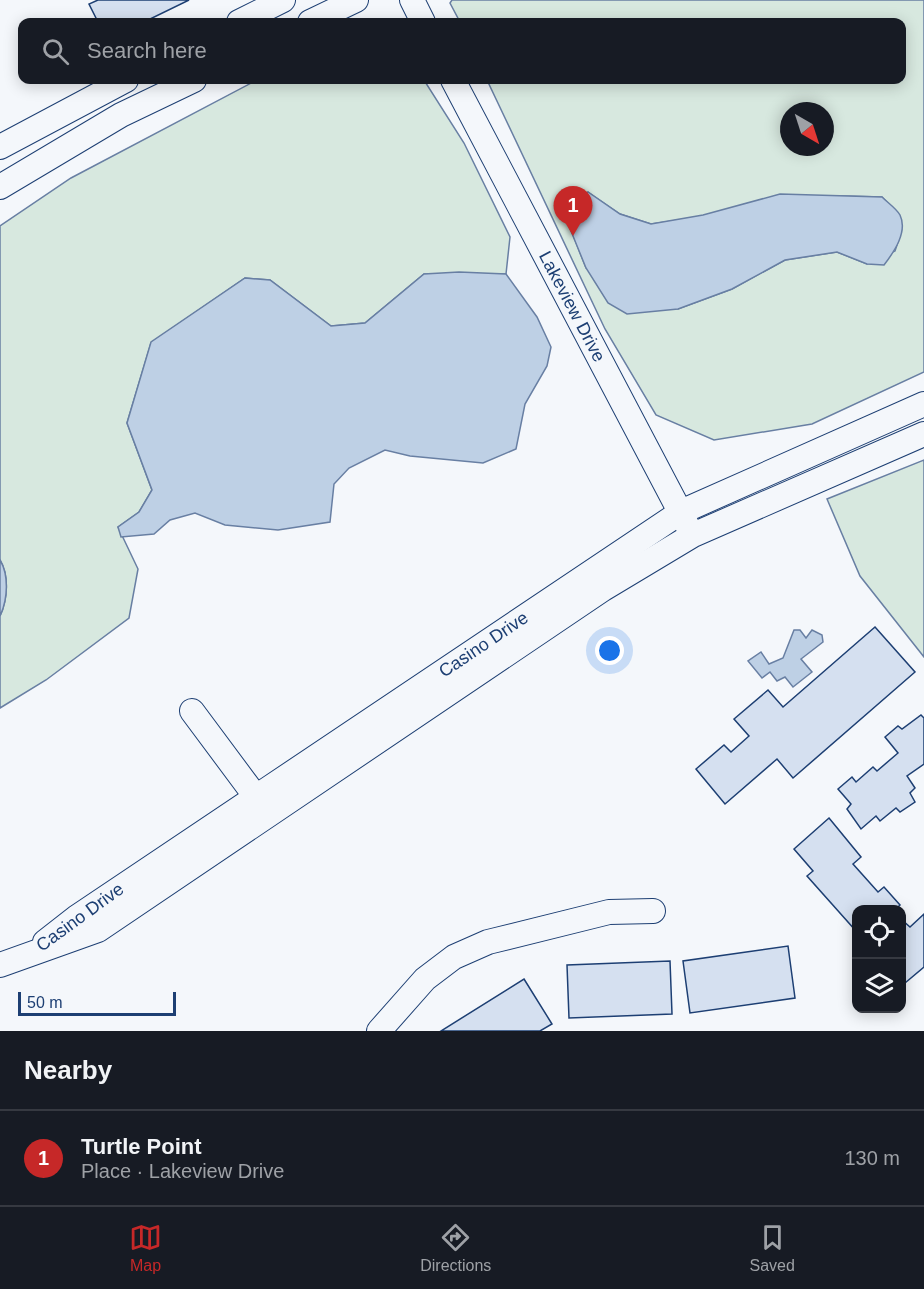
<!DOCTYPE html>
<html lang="en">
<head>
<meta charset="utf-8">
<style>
	:root { --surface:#171b24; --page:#242831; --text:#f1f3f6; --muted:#9ea1a6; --line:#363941; --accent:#c62828 }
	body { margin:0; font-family:Helvetica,sans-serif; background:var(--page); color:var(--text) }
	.controls { position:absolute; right:18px; bottom:18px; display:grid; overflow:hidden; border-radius:12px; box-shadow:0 3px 15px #0003 }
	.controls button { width:54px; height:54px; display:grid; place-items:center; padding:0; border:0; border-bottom:2px solid var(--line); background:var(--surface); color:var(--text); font:30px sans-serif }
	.compass { position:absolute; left:780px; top:102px; width:54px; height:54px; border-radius:50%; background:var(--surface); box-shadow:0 3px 15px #0003; rotate:141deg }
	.scale { position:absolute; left:18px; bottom:15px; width:158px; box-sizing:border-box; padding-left:6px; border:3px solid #1d3f73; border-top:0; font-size:16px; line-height:21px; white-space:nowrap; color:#1d3f73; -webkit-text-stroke:4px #f4f7fb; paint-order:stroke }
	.you { position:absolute; left:610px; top:651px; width:21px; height:21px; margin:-15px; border:4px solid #fff; border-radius:50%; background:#1a73e8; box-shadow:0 0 0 9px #1a73e833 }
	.badge { display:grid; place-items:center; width:39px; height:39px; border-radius:50%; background:var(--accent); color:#fff; font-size:20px; font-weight:700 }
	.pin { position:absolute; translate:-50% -50px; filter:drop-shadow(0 2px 3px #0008) }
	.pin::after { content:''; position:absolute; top:32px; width:21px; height:18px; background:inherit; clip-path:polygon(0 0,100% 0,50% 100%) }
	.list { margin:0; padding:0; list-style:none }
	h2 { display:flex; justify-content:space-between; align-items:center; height:78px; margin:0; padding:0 24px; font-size:26px }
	h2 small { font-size:20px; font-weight:400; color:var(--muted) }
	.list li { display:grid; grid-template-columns:39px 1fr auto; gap:18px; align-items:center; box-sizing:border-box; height:96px; padding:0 24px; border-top:2px solid var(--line) }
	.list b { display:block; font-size:22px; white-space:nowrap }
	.list p { margin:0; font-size:20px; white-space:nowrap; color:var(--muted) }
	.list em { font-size:20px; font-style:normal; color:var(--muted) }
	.icon { flex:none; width:33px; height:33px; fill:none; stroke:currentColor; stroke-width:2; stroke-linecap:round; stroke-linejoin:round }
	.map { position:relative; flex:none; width:924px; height:1031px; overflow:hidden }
	.search { position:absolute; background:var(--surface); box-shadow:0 3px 15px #0003; left:18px; right:18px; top:18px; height:66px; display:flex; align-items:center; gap:15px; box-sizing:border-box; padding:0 21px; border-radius:12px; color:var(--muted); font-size:22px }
	.sheet { height:174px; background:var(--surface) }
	nav { display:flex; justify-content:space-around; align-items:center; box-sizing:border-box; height:84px; border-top:2px solid var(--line); background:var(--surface); font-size:16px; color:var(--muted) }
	nav a { display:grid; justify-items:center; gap:3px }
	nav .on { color:var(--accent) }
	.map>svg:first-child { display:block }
	.green { fill:#d7e8df; stroke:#687fa3; stroke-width:1.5; fill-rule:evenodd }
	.water { fill:#bed0e5; stroke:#687fa3; stroke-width:1.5 }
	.building { fill:#d5e0f0; stroke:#1d3f73; stroke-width:1.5 }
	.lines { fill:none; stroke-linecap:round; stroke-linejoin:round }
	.minor-casing { stroke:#1d3f73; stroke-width:26 }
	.minor { stroke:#f4f7fb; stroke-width:24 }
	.labels { text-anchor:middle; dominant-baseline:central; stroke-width:4.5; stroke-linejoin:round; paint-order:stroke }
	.street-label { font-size:18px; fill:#1d3f73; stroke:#f4f7fb }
</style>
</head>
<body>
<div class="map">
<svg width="924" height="1031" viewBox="0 0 924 1031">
	<rect width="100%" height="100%" fill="#f4f7fb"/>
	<g class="green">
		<path d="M452,0h472v372l-112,52 -98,16 -58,-25 -51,-86 -118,-249h415v-58h-442l-10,-19zM789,111h36v36h-36zM588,192l32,22 31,10 191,-28 40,1c20,20 23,26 13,54l-28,13 -30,-12 -52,8 -53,29 -54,20 -92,-41 -25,-64z"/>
		<path d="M257,80h167l40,63 46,94 -4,37h-82l-59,49 -34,3 -61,-46 -25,-2 -94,65 -24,80 25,67 -13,22 -21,15 20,42 -9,49 -83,62 -46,28v-92c8,-17 9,-41 0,-56v-334l71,-48z"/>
		<path d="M924,460v197l-64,-81 -33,-77z"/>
	</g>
	<g class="water">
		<path d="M588,192l32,22 31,10 52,-9 77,-21 102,3c5,5 15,12 18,18 8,17 -6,37 -16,50l-17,-1 -30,-12 -52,8 -53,29 -54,20 -51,5 -19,-11 -22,-35 -26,-64z"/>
		<path d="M459,272l47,2 31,43 14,30 -4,19 -22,38 -9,45 -33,14 -73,-7 -25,-6 -36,18 -15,16 -4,38 -52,8 -53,-5 -30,-12 -25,7 -16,14 -33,3 -3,-10 21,-15 13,-22 -25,-67 24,-81 94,-64 25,2 61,46 34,-3 59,-49z"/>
		<path d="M0,560c9,15 8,39 0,56z"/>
		<path d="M794,630h6l6,8 6,-8 10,5 1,7 -22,17 11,13 -19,15 -8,-10 -8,4 -7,-9 -8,6 -14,-17 13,-9 8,12 14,-6z"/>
	</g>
	<g class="building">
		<path d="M98,0h91l-45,22h-46l-9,-18z"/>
		<path d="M875,627l40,45 -122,106 -16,-19 -52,45 -29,-35 28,-24 7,7 18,-16 -15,-17 34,-29 15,17z"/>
		<path d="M921,715l3,3v46l-17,12 8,12 -5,5 5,9 -15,10 -4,-4 -16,13 -4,-5 -15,13 -14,-20 4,-5 -13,-15 14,-12 4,5 17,-15 4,4 21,-18 -13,-16 13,-11 4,3z"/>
		<path d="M829,818l32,39 -8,7 25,28 6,-5 16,18 -5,5h-39v21l-49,-55 6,-5 -19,-22z"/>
		<path d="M924,914v53l-19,16 -3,-4v-59l8,7z"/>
		<path d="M788,946l7,52 -105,15 -7,-52z"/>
		<path d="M670,961l2,53 -103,4 -2,-53z"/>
		<path d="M524,979l28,45 -12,7h-99z"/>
	</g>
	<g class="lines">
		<g class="minor-casing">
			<g id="minor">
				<path d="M412,0l11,22"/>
				<path d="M239,22l44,-22"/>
				<path d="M310,22l46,-22"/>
				<path id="s1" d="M453,80l234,445"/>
				<path d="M0,147l126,-67"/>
				<path d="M0,187l121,-72 73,-35"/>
				<path d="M192,711l64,86"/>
				<path id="s2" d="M45,942l32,-25 604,-405 243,-108"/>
				<path d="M0,965l98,-35 505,-341 90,-54 231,-101"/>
				<path d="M379,1031l46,-52 29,-22 34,-15 121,-30 44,-1"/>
			</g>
		</g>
		<use href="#minor" class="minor"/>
	</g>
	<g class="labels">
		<g class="street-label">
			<text stroke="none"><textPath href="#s1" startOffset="256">Lakeview Drive</textPath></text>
			<text stroke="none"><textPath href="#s2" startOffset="530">Casino Drive</textPath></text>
			<text transform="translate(80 917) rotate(-36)">Casino Drive</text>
		</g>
	</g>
</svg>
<div class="controls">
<button><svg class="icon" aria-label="locate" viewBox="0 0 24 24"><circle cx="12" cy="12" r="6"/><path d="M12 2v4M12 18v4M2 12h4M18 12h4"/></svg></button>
<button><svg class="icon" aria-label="layers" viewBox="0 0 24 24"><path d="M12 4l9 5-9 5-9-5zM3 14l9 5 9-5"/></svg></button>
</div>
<svg class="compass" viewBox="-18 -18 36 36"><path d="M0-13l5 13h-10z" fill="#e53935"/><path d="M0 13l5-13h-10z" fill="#9ea1a6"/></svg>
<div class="scale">50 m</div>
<div class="you"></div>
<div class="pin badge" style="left:573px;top:236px">1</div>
<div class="search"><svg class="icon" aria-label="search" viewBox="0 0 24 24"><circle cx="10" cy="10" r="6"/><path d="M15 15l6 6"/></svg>Search here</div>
</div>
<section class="sheet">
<h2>Nearby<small></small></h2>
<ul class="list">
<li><span class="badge">1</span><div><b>Turtle Point</b><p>Place · Lakeview Drive</p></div><em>130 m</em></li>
</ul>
</section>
<nav>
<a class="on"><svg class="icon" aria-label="map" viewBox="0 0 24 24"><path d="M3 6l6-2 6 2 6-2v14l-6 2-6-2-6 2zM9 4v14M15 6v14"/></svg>Map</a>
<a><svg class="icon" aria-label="directions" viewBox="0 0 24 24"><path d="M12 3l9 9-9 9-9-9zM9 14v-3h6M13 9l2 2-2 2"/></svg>Directions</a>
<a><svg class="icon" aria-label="saved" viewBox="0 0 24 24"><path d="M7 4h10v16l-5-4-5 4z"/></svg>Saved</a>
</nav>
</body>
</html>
